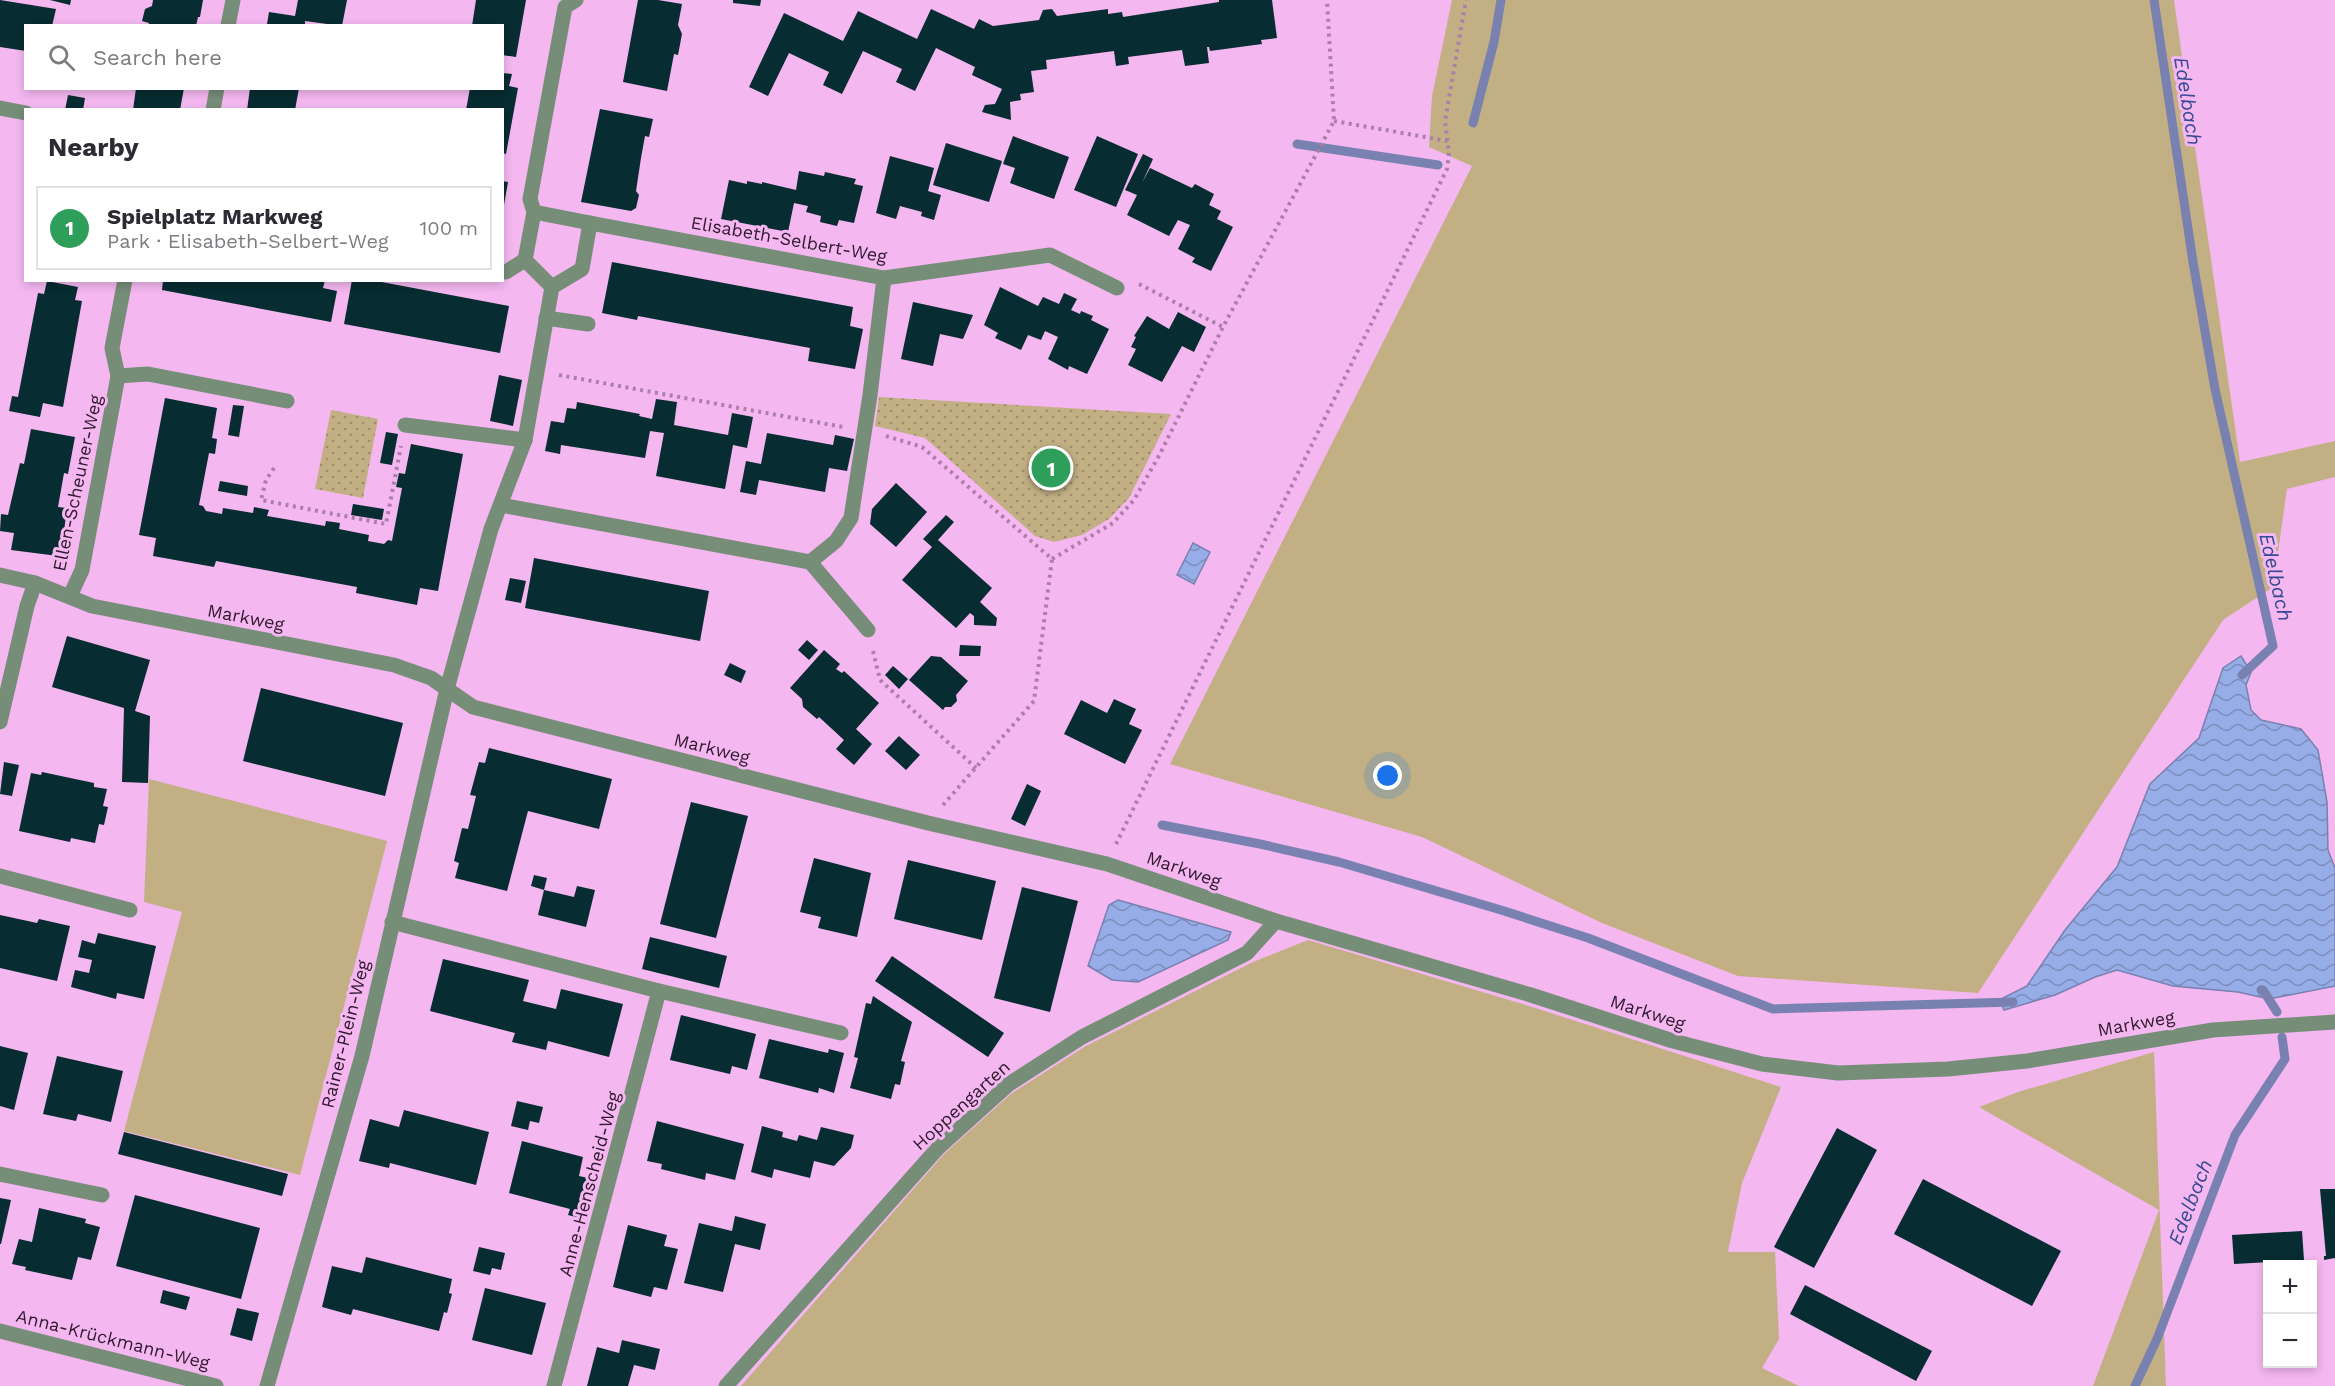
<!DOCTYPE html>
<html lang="en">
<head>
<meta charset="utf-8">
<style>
	:root { --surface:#fff; --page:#f7f7f7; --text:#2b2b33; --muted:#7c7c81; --line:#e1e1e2; --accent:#2563eb }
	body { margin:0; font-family:"Work Sans",sans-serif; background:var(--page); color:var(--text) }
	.controls { position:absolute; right:18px; bottom:18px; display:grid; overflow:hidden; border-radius:0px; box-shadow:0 3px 9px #0003 }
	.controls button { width:54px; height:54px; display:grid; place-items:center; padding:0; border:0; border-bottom:2px solid var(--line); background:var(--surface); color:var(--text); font:30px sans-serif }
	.you { position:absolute; left:1388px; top:776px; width:21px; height:21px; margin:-15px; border:4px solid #fff; border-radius:50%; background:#1a73e8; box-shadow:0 0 0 9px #1a73e833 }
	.badge { display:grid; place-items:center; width:39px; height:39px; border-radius:50%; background:var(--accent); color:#fff; font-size:20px; font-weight:700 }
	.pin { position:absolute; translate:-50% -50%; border:3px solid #fff; box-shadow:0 2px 6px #0006 }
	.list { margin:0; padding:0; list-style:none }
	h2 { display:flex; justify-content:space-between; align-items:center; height:78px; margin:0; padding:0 24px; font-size:26px }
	h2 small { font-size:20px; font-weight:400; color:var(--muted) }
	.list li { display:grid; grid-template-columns:39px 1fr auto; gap:18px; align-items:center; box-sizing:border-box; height:84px; margin:0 12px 12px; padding:0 12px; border:2px solid var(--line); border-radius:0px }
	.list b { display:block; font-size:22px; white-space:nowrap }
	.list p { margin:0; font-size:20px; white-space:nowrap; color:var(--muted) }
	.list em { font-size:20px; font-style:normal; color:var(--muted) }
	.icon { flex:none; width:33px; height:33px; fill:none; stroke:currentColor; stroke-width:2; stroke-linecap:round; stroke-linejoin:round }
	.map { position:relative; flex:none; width:2335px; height:1386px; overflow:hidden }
	.search { position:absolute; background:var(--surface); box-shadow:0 3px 9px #0003; left:24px; top:24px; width:480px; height:66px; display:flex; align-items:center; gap:15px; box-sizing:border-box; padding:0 21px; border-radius:0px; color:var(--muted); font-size:22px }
	.panel { position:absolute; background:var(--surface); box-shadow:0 3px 9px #0003; left:24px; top:108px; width:480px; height:174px; border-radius:0px }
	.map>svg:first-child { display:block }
	.green { fill:#c2b084 }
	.park { fill:url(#park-dots) }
	.water { fill:url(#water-waves); stroke:#7881b0; stroke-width:1.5 }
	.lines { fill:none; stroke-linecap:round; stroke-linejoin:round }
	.stream { stroke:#7881b0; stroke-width:9 }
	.building { fill:#072c31 }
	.path { stroke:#ad7eaa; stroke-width:4; stroke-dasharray:3 4.5; stroke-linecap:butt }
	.minor { stroke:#768d78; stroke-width:15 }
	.labels { text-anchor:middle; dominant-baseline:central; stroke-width:6; stroke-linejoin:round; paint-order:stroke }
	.street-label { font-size:18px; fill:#30192f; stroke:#f4b7f0 }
	.water-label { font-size:20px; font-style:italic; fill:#364b93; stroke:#f4b7f0 }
</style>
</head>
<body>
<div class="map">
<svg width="2335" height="1386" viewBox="0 0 2335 1386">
	<defs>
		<pattern id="park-dots" width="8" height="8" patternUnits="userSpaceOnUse" patternTransform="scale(1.5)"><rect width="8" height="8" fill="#c2b084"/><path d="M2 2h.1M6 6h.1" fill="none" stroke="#9e8e6c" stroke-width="1.8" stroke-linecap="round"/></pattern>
		<pattern id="water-waves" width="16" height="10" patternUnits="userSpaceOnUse" patternTransform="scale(1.5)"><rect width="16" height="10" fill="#97ade8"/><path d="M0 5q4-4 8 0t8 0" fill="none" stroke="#7c8cbc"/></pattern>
	</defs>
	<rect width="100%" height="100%" fill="#f4b7f0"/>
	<g class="green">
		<path d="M1452,0h722l66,462 95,-21v36l-48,12 -14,98 -50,33 -245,373 -240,-17 -136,-53 -180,-86 -252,-73 302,-598 -43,-19 3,-51z"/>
		<path d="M149,779l238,62 -87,334 -176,-44 58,-219 -38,-10z"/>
		<path d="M1308,940l221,66 252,81 -39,96 -14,69h47l4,87 -17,29 37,18h-1058l204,-233 67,-60 74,-47 167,-84z"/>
		<path d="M2154,1052l12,334h-73l66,-176 -180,-103 39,-15z"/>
	</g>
	<g class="park">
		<path d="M879,397l292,17 -42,84 -20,21 -27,16 -28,7 -19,-6 -110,-98 -50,-12z"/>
		<path d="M331,410l47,9 -15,79 -48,-9z"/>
	</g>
	<g class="water">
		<path d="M1193,543l17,9 -16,32 -17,-9z"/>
		<path d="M2241,656l10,16 -5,13 5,25 10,10 40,9 17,21 9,52 1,48 7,18v118l-66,13 -31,-7 -65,-6 -56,-16 -22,7 -40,18 -51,15 -2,-5 1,-7 24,-12 38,-56 52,-63 33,-83 49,-46 24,-70z"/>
		<path d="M1118,900l113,32 -3,8 -90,42 -26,-2 -24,-14 21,-61z"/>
	</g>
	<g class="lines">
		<g class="stream">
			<path d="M2154,0l39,262 22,127 58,257 -31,29"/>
			<path d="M1473,123l21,-81 7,-42"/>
			<path d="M1297,144l141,21"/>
			<path d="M1162,825l98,19 79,18 162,48 87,28 185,71 240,-7"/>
			<path d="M2261,990h2l14,22"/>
			<path d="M2135,1386l22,-47 78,-204 50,-76 -3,-22"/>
		</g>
	</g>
	<g class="building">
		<path d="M0,0l56,9 -4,17h-26v25l-26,-4z"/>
		<path d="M50,0h21l-1,5z"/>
		<path d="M153,0h50l-3,17h-2l-2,9h-48l1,-3 -7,-2 3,-12 7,-3z"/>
		<path d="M298,0h49l-5,26 -37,-5v5l-38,-2 2,-12 26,4z"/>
		<path d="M476,0h50l-10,57 -14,-2v-29h-30z"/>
		<path d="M638,0h20l24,4 -4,21 4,9 -4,21 -4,-1 -7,37 -44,-9z"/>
		<path d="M733,0h28l-1,6 -27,-3z"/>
		<path d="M1219,0h53l5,38 -16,2 1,4 -52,7 -1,-4h-2l2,16 -24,3 -3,-16 -54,7 1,7 -13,2 -2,-15 -68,9 1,9 -16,2 3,21 -14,2 1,6 -11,2 1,18 -29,-8 3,-7 10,-1 7,-15 -30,-14 3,-8 -39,-19 -21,43 -19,-9 6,-13 -39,-18 -21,43 -19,-9 6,-13 -40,-19 -21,43 -19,-9 35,-74 59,28 15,-30 59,28 14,-30 43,20 5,-10 14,7 46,-6 4,-10 9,-1 5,7 51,-7v5l14,-2 1,5 96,-15z"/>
		<path d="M502,73l10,1 -3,12 9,2 -12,66 -4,-1v-43h-36l4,-22h32z"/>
		<path d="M136,88h48l-4,22h-47z"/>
		<path d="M250,88h49l-4,22h-48z"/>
		<path d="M68,95l17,3 -2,12h-18z"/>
		<path d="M600,109l53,10 -4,18 -4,-1 -4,22 -5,33 3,4 -3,13 -5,3 -50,-9z"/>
		<path d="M1013,136l56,21 -15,42 -44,-16 5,-15 -12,-4z"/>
		<path d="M1097,136l41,18 -22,53 -42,-17z"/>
		<path d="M946,143l56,18 -13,41 -56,-17z"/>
		<path d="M1143,154l10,5 -11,24 8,-15 42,20 3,-4 19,10 -5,11 12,6 -4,8 16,8 -22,44 -19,-9 3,-4 -17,-9 12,-24 -12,-5 -9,16 -42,-21 10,-20 -12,-5z"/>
		<path d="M890,156l44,12 -6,23 13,4 -7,25 -13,-4 1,-4 -22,-6 -4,13 -20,-6z"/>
		<path d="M799,171l25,5 1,-4 31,7 -2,5 9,2 -9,37 -15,-3 -2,6 -17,-4 1,-6 -15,-4 2,-6 -14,-3 -6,29 -67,-13 8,-39 18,4v-3l15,3v-2l34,8z"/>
		<path d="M502,181l6,1 -4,23h-2z"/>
		<path d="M612,262l241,45 -3,19 13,3 -8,40 -47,-8 2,-13 -172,-32 -1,4 -35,-7z"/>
		<path d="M163,280h162l-2,8 14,3 -6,31 -169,-32z"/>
		<path d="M352,280h19l138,26 -9,47 -156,-29z"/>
		<path d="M47,281l31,6 -3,13 7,1 -19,106 -20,-4 -3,14 -31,-6 3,-15 6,1 20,-104 6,1z"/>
		<path d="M1000,287l38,19 5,-9 16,7 5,-11 13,6 -6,11 9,4 1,-3 12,5 -2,4 18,9 -22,45 -18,-8 -1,4 -20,-11 10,-22 -13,-6 -4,9 -13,-5 -7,15 -26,-12 3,-5 -14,-8z"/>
		<path d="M913,302l60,13 -10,24 -23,-5 -7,32 -32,-7z"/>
		<path d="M1178,312l28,15 -12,25 -12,-6 -20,36 -34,-17 8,-16 -5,-2 5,-10 -2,-1 13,-20 22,13z"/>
		<path d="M499,375l23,5 -9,46 -23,-5z"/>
		<path d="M165,398l52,10 -5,30 5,1 -2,15 -6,-1 -10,52 4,1 3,5 16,3 1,-6 30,5 1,-6 15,3 -2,6 58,10 1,-5 14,2 -1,6 30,6 -1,6 16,3 4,-4 4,1 10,-53 -6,-1 3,-14 6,1 6,-30 52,10 -25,137 -18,-3 -3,17 -61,-12 1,-6 -141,-26 -2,6 -61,-11 3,-18 -17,-3z"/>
		<path d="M656,399l21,3 -3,23 54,10 4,-22 21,4 -6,31 -14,-3 -8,44 -69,-13 8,-43 -14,-2 -5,27 -84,-13 -1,9 -15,-3 6,-30 13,2 3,-15 9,1 1,-7 63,12 -1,2 13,3z"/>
		<path d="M233,405l11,1 -5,31 -11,-2z"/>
		<path d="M31,429l44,8 -7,37 -4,-1 -6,34 9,1 -4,31h-2l-3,17 -47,-6 3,-17 -14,-2 1,-17 7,1 12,-52 4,1z"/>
		<path d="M386,432l12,2 -6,31 -12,-2z"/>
		<path d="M767,433l66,12 2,-10 19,4 -7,32 -18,-3 -4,24 -66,-12 -3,15 -16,-3 6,-31 15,3z"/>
		<path d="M220,481l28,5 -1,10 -29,-5z"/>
		<path d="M896,483l31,29 -31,35 -26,-23 2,-15z"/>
		<path d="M353,504l31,5 -2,11 -31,-5z"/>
		<path d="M946,515l8,7 -16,18 54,48 -12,14 17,16 -1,8 -22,-1v-9l-4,-3 -14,15 -54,-48 30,-33 -9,-8z"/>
		<path d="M534,558l175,33 -9,50 -175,-33z"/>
		<path d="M510,578l16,3 -5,22 -16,-3z"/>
		<path d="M67,636l83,24 -15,51 15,5 -2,67 -26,-1 2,-74 -72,-21z"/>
		<path d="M807,640l11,10 -9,10 -11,-10z"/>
		<path d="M960,645l21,1 -1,10h-21z"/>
		<path d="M824,650l16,14 -4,5 6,4 2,-2 35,32 -23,26 16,15 -18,21 -18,-16 8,-9 -25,-23 -2,2 -14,-12 -1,-8 -12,-11z"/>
		<path d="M931,656l10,1 27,24 -12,14 1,6 -6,6h-6l-2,3 -34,-30z"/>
		<path d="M730,663l16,8 -5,12 -17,-8z"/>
		<path d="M893,666l15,13 -9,10 -14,-14z"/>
		<path d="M261,688l142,35 -18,73 -142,-35z"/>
		<path d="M1114,699l22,10 -7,15 13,6 -17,34 -61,-30 17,-34 26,13z"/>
		<path d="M899,736l21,19 -14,15 -21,-19z"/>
		<path d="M489,748l123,31 -13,50 -71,-18 -21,80 -52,-13 4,-15 -5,-2 8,-33 6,1 8,-33 -6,-1 9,-33 6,1z"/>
		<path d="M4,762l15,3 -7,31 -12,-2z"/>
		<path d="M42,772l52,11v4l13,2 -4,17 5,1 -4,18 -5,-1 -4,19 -24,-5 -1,4 -51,-11 12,-58 10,2z"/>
		<path d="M1027,784l14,7 -16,35 -14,-7z"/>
		<path d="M691,802l57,14 -32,122 -56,-14z"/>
		<path d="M814,858l57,15 -14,64 -39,-9 3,-11 -21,-5z"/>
		<path d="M908,860l88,21 -14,59 -88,-21z"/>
		<path d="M534,875l13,3 -3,12 -13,-4z"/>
		<path d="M577,886l18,4 -9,37 -48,-12 6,-25 30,7z"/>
		<path d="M1022,887l56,14 -28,111 -56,-14z"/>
		<path d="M0,915l37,8 2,-4 31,7 -13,55 -57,-13z"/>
		<path d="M98,933l58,13 -12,53 -27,-6 -1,6 -45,-12 4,-17 14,3 3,-13 -14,-3 4,-17 13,4z"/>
		<path d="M650,937l77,19 -8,32 -77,-19z"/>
		<path d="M892,956l112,77 -16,24 -113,-76z"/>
		<path d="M443,959l86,21 -6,21 33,8 5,-20 62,15 -14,53 -61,-16 -2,9 -34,-8 3,-9 -85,-22z"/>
		<path d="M873,996l39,26 -11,39 4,1 -5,23 -5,-1 -4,15 -41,-11 8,-30 -4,-1 12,-54 5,1z"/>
		<path d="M681,1015l75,19 -9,36 -15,-4 -2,8 -60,-14z"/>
		<path d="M769,1039l59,14 1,-4 15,4 -10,40 -15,-5 -1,5 -59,-15z"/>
		<path d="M0,1046l28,7 -14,57 -14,-4z"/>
		<path d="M57,1056l66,15 -12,51 -33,-8 -2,7 -33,-7z"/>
		<path d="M517,1101l26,6 -4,16 -9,-2 -2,9 -17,-4z"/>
		<path d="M404,1110l85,22 -13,53 -86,-22 -1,5 -30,-7 11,-42 29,8z"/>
		<path d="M657,1121l87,23 -9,36 -29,-7 -1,7 -44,-11 1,-5 -15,-3z"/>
		<path d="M762,1126l21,6 -1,5 15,4 2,-6 18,5 4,-13 33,8 -3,13 -17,18 -20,-5 -4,17 -36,-9 -2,9 -21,-6z"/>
		<path d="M1837,1128l40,22 -63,118 -40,-21z"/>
		<path d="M124,1132l164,42 -6,22 -164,-42z"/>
		<path d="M522,1141l61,16 -4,19 14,3 -10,40 -15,-4 2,-6 -61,-16z"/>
		<path d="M1923,1179l138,72 -29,55 -138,-72z"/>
		<path d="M2320,1189h15v69l-11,2v-4h2z"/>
		<path d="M135,1195l125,33 -19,71 -125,-33z"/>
		<path d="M0,1198l11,2 -10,44h-1z"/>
		<path d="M39,1208l47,11 -1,4 15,4 -9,33 -13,-3 -6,23 -47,-10 1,-3 -14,-3 7,-25 13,3z"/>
		<path d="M735,1216l31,8 -6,26 -25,-6 -12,48 -39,-9 15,-60 33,8z"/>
		<path d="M628,1225l39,10 -3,11 14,3 -11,41 -13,-3 -3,10 -38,-10z"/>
		<path d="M2302,1231l2,29 -70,4 -2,-29z"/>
		<path d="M479,1247l26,6 -4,17 -9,-2 -2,7 -17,-4z"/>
		<path d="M366,1257l86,22 -3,14 3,1 -5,19 -3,-1 -5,19 -86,-22 -2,6 -29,-8 10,-41 30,7z"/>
		<path d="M1805,1285l127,66 -16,30 -126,-67z"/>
		<path d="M485,1288l61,15 -14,52 -60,-15z"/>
		<path d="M163,1290l27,7 -4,13 -26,-7z"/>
		<path d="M237,1308l22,5 -7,28 -22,-6z"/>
		<path d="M622,1340l38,9 -5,21 -21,-5 -6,21h-41l10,-39 22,6z"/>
	</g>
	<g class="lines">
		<g class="path">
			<path d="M1334,121l114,20"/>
			<path d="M1139,284l84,43"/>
			<path d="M559,375l284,52"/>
			<path d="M886,436l36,11 130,112"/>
			<path d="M274,468l-8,12 -5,20 125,24 15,-78"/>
			<path d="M1052,559l61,-36 21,-23 26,-46 63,-127 111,-206 -7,-121"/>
			<path d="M873,651l7,29 96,88"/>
			<path d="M943,805l91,-104 18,-142"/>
			<path d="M1116,844l331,-675 2,-16 -4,-32 21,-121"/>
		</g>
		<g class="minor">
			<path d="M228,26l5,-26"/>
			<path d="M0,108l26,5"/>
			<path d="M213,110l4,-22"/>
			<path d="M534,212l-4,-13 35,-192 11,-7"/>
			<path d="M590,223l294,55 166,-23 67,33"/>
			<path d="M502,272h4l19,-12"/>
			<path d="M546,318l42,6"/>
			<path d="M118,376l30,-2 139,27"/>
			<path d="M405,425l120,15"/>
			<path d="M501,505l309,57 58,68"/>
			<path d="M810,562l26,-21 15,-23 19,-123 14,-117"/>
			<path d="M0,575l35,8 57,23 302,59 37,13 42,29 455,116 179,41 169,57 255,74 142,46 89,23 76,9 110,-4 79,-8 186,-31 122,-8"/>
			<path d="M70,596l12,-26 36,-194 -6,-28 13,-68"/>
			<path d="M0,722l27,-116 8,-23"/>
			<path d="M0,876l130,34"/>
			<path d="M392,922l267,69 -105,395"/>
			<path d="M659,991l182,42"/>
			<path d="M0,1174l102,21"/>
			<path d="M0,1331l216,55"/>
			<path d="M267,1386l95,-330 85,-367 44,-160 34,-89 27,-153 30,-18 8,-46 -56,-11 -9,48 27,27"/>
			<path d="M726,1386l212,-238 71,-64 73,-47 165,-84 29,-32"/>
		</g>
	</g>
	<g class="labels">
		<g class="street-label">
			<text transform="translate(789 239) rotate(10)">Elisabeth-Selbert-Weg</text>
			<text transform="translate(77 483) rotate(-78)">Ellen-Scheuner-Weg</text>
			<text transform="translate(246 617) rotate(11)">Markweg</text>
			<text transform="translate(712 748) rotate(14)">Markweg</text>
			<text transform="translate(1184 869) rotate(19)">Markweg</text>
			<text transform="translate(1648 1012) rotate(18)">Markweg</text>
			<text transform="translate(2136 1023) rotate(-10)">Markweg</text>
			<text transform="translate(345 1034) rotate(-76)">Rainer-Plein-Weg</text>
			<text transform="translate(961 1105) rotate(-42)">Hoppengarten</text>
			<text transform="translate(589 1184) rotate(-75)">Anne-Henscheid-Weg</text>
			<text transform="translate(113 1339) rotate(14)">Anna-Krückmann-Weg</text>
		</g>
		<g class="water-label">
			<text transform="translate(2188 101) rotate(81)">Edelbach</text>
			<text transform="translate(2276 577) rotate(77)">Edelbach</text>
			<text transform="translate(2190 1202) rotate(-69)">Edelbach</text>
		</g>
	</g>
</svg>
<div class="controls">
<button>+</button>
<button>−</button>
</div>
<div class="you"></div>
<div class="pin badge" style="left:1051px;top:468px;background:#2e9e5b">1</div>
<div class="search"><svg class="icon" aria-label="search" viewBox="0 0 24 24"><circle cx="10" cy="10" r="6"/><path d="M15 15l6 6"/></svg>Search here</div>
<section class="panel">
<h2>Nearby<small></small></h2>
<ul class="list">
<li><span class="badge" style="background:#2e9e5b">1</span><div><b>Spielplatz Markweg</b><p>Park · Elisabeth-Selbert-Weg</p></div><em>100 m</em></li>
</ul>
</section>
</div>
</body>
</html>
